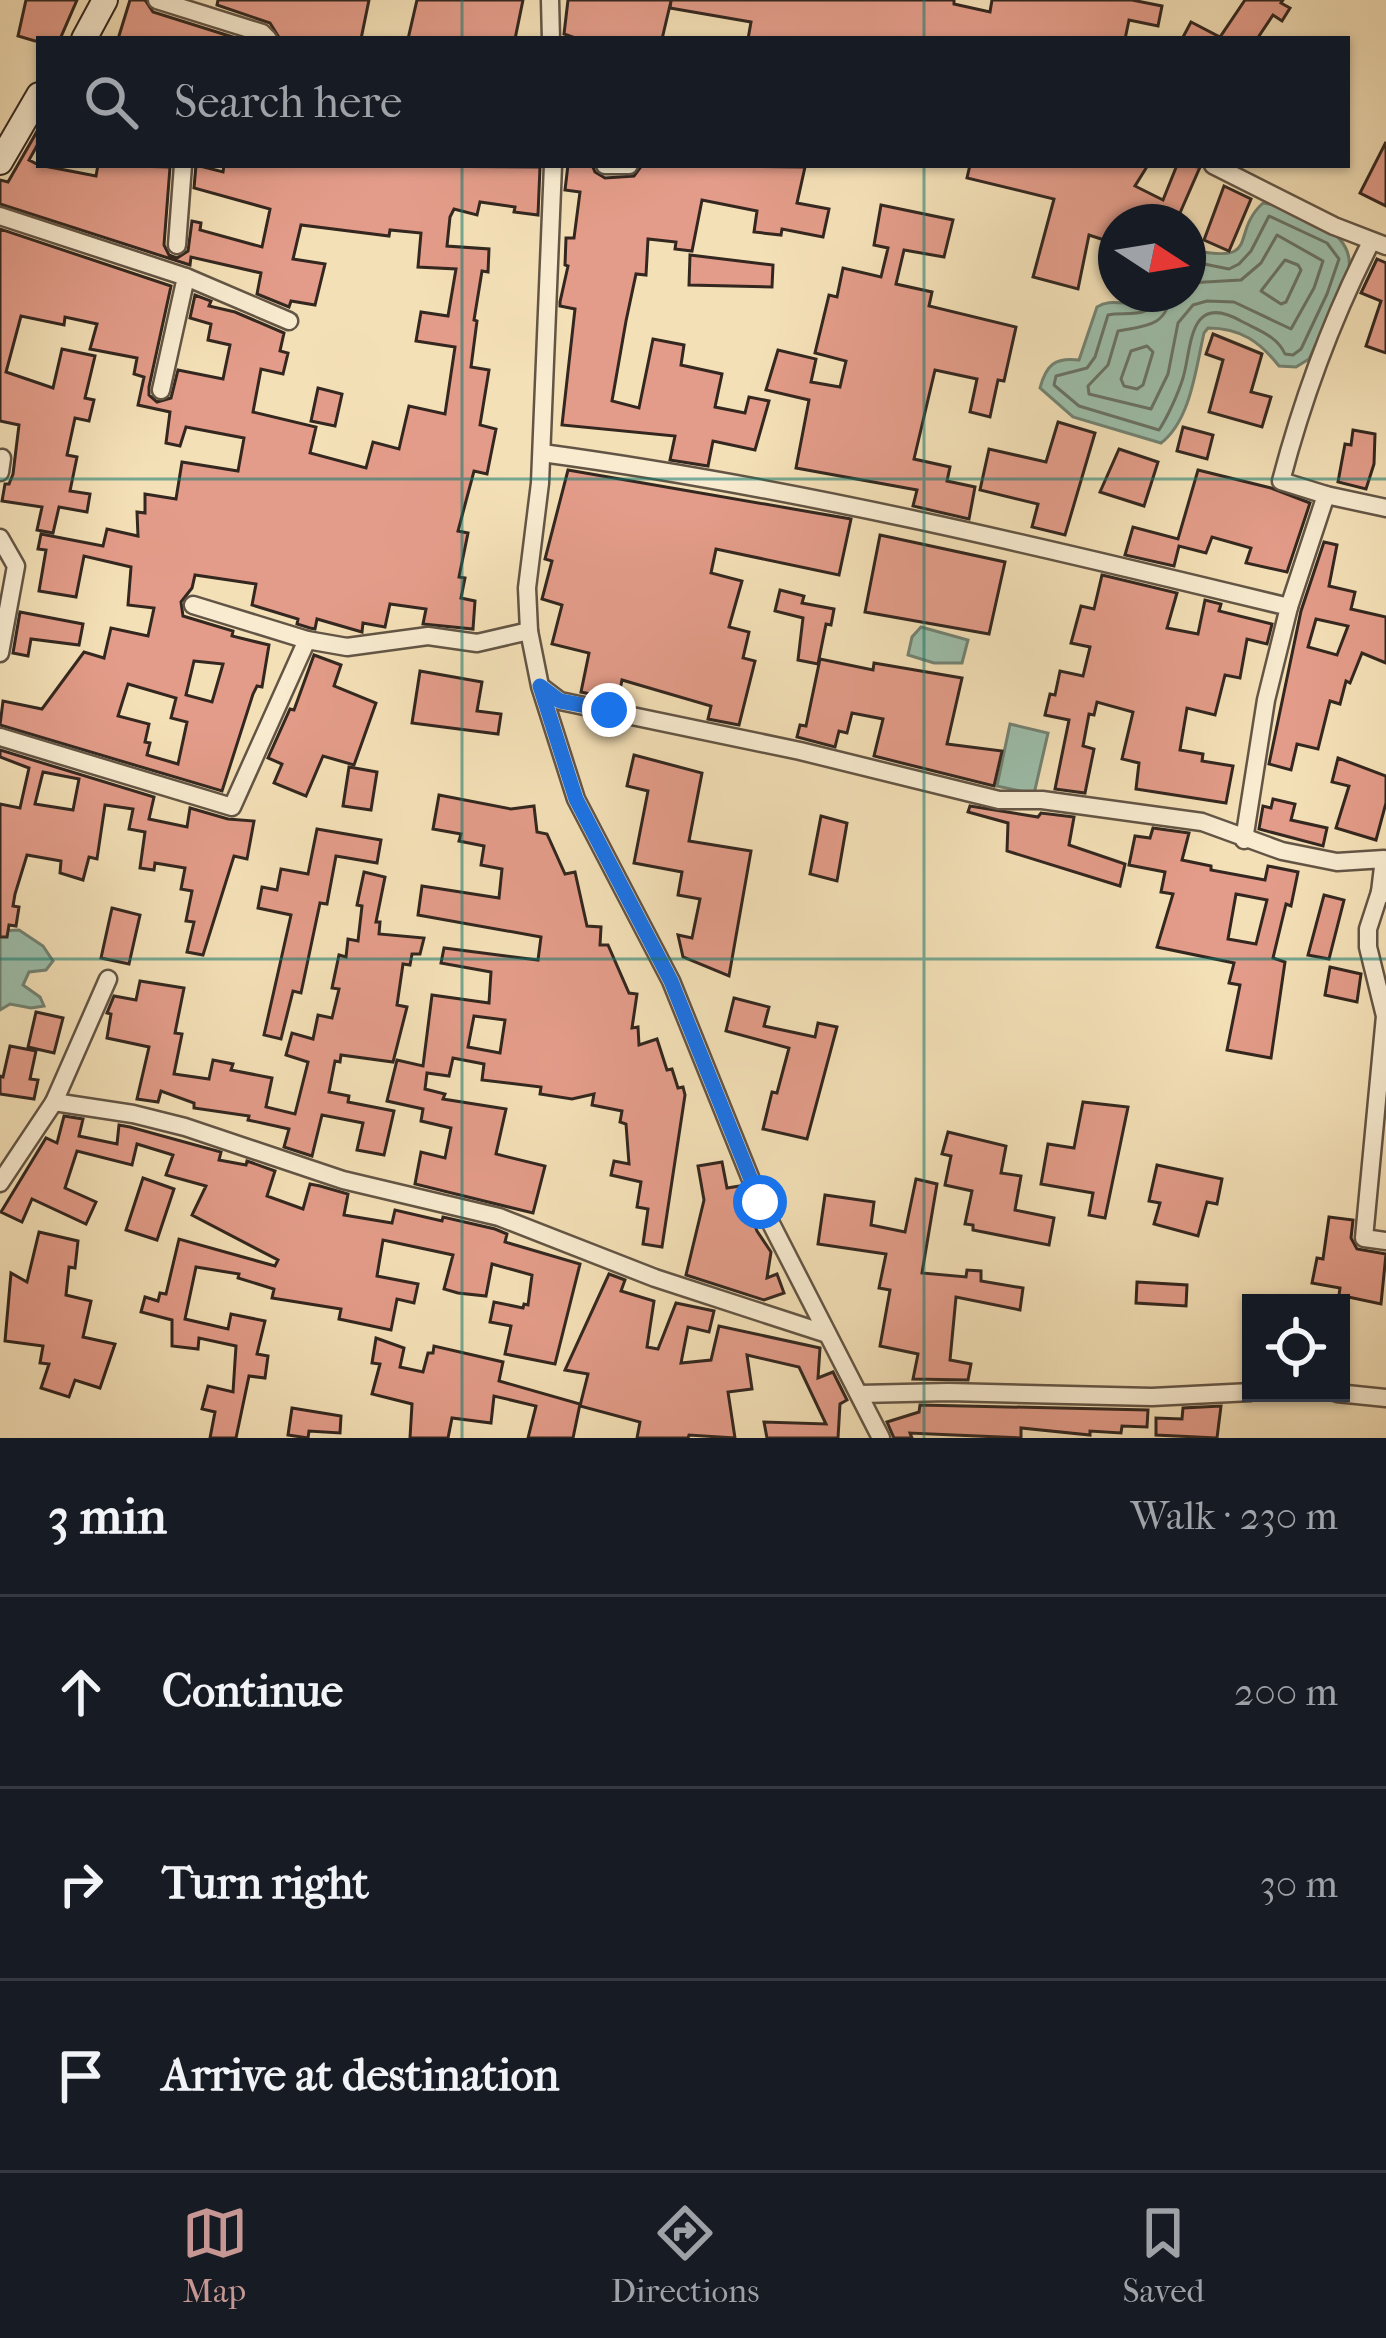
<!DOCTYPE html>
<html lang="en">
<head>
<meta charset="utf-8">
<style>
	:root { --surface:#171b24; --page:#242831; --text:#f1f3f6; --muted:#9ea1a6; --line:#363941; --accent:#c59692 }
	body { margin:0; font-family:"IM FELL French Canon",serif; background:var(--page); color:var(--text) }
	.controls { position:absolute; right:36px; bottom:36px; display:grid; overflow:hidden; border-radius:0px; box-shadow:0 3px 9px #0004 }
	.controls button { width:108px; height:108px; display:grid; place-items:center; padding:0; border:0; border-bottom:3px solid var(--line); background:var(--surface); color:var(--text); font:60px sans-serif }
	.compass { position:absolute; left:1098px; top:204px; width:108px; height:108px; border-radius:50%; background:var(--surface); box-shadow:0 3px 9px #0004; rotate:102deg }
	.stop { position:absolute; width:36px; height:36px; margin:-27px; border:9px solid #1a73e8; border-radius:50%; background:#fff }
	.stop.end { background:#1a73e8; border-color:#fff; box-shadow:0 3px 12px #0008 }
	.list { margin:0; padding:0; list-style:none }
	h2 { display:flex; justify-content:space-between; align-items:center; height:156px; margin:0; padding:0 48px; font-size:51px }
	h2 small { font-size:39px; font-weight:400; color:var(--muted) }
	.list li { display:grid; grid-template-columns:78px 1fr auto; gap:36px; align-items:center; box-sizing:border-box; height:192px; padding:0 48px; border-top:3px solid var(--line) }
	.list b { display:block; font-size:45px; white-space:nowrap }
	.list em { font-size:39px; font-style:normal; color:var(--muted) }
	.icon { flex:none; width:66px; height:66px; fill:none; stroke:currentColor; stroke-width:2; stroke-linecap:round; stroke-linejoin:round }
	.map { position:relative; flex:none; width:1386px; height:1438px; overflow:hidden }
	.search { position:absolute; background:var(--surface); box-shadow:0 3px 9px #0004; left:36px; right:36px; top:36px; height:132px; display:flex; align-items:center; gap:30px; box-sizing:border-box; padding:0 42px; border-radius:0px; color:var(--muted); font-size:45px }
	.sheet { height:732px; background:var(--surface) }
	nav { display:flex; justify-content:space-around; align-items:center; box-sizing:border-box; height:168px; border-top:3px solid var(--line); background:var(--surface); font-size:33px; color:var(--muted) }
	nav a { display:grid; justify-items:center; gap:6px }
	nav .on { color:var(--accent) }
	.map>svg:first-child { display:block }
	.water { fill:#9cbeaa; stroke:#728272; stroke-width:3 }
	.lines { fill:none; stroke-linecap:round; stroke-linejoin:round }
	.shore { stroke:#687264; stroke-width:3 }
	.building { fill:#e39c89; stroke:#33271f; stroke-width:3; fill-rule:evenodd }
	.street-casing { stroke:#635545; stroke-width:21 }
	.secondary-casing { stroke:#33271f; stroke-width:28 }
	.street { stroke:#f8ebd0; stroke-width:16 }
	.secondary { stroke:#f8ebd0; stroke-width:24 }
	.route { stroke:#1a73e8; stroke-width:15 }
	.grid { fill:none; stroke:#0f766e; stroke-width:3; stroke-opacity:0.55 }
</style>
</head>
<body>
<div class="map">
<svg width="1386" height="1438" viewBox="0 0 1386 1438">
	<rect width="100%" height="100%" fill="#f4e0b7"/>
	<filter id="stains"><feTurbulence type="fractalNoise" baseFrequency=".00167" numOctaves="4"/><feColorMatrix values="0 0 0 0 .2 0 0 0 0 .09 0 0 0 0 .02 0 0 0 .5 -.17"/></filter>
	<radialGradient id="worn" r=".72"><stop offset=".6" stop-color="#630" stop-opacity="0"/><stop offset="1" stop-color="#630" stop-opacity=".3"/></radialGradient>
	<g class="water">
		<path d="M1263,203c33,4 96,29 85,70l-39,86 -13,8 -17,-1c-19,-24 -38,-38 -71,-38l-4,5c-8,34 -13,87 -43,110l-88,-26 -33,-29c6,-23 15,-31 39,-28l18,-53c14,-9 26,-1 41,-5 17,-6 30,-8 50,-8l4,-37 6,-6c63,12 32,-18 65,-48z"/>
		<path d="M921,627l47,13 -6,23h-28l-26,-8 4,-18z"/>
		<path d="M1010,724l38,9 -14,61 -37,-8z"/>
		<path d="M19,930l24,16 10,15 -7,9 -17,2 -6,13 17,12 4,9 -13,2 -21,-4 -10,6v-79z"/>
	</g>
	<g class="lines">
		<g class="shore">
			<path d="M1285,260l13,5 3,5 -15,32 -5,2 -20,-13z"/>
			<path d="M1155,294c-2,27 -29,17 -47,21l-13,42 -8,11 -31,8 -2,9 25,21 80,24c9,-14 19,-36 24,-52 9,-30 5,-87 58,-57 17,9 36,15 44,33l8,1 8,-6 26,-55 12,-35 -12,-16 -58,-27 -18,35 -12,13 -10,5 -25,-5 -16,4"/>
			<path d="M1170,294c-2,33 -27,32 -52,37l-10,34 -20,21 1,8 62,15 17,-35 10,-51 15,-18 14,-4 27,1 57,27 23,-41 9,-27 -46,-26 -16,28 -20,17 -53,3"/>
			<path d="M1147,346l6,6 -10,33 -6,4 -13,-3 -3,-7 10,-28z"/>
		</g>
	</g>
	<g class="building">
		<path d="M26,0h51l-17,39 -25,2 -17,-5z"/>
		<path d="M130,0h15l8,12 86,27h-121z"/>
		<path d="M218,0h151l-8,39h-81l-10,-16 -53,-18z"/>
		<path d="M417,0h106l-8,39h-107z"/>
		<path d="M568,0h386v4l36,8 2,-12h140l30,6 -4,20 -29,-6 -4,19h-377l3,-17 -81,-14 1,-7 -9,38h-84l-14,-5z"/>
		<path d="M1245,0h38l-2,3 9,5 -8,13 -9,-6 -16,24h-75l9,-17 29,15z"/>
		<path d="M39,128v14l-10,18 10,5 57,11 2,-11 72,2 -6,78 5,10 8,3 11,-7 4,-30 9,2 -1,7 62,17 8,-38 -76,-21 2,-23 27,7 1,-7 316,2 -2,48 -24,-3 1,-5 -35,-5 -3,13 -23,-6 -4,8 -3,29 42,3 -1,23 -6,-1 -8,49 3,1 -6,46 18,3 -9,55 16,4 -9,45 -13,-3 -16,60 10,2 -9,44 6,1 -4,20 14,3 -2,28 -50,-5 3,-15 -36,-5 -5,23 -22,-4 -1,9 -45,-13 -2,10 -5,-1 -13,-4 1,-5 -46,-14 4,-21 -61,-9 -3,13 -11,14 2,14 50,15 -1,5 37,9 -7,42 -5,-1 -4,8 -31,97 -222,-66 3,-24 39,8 42,-57 20,6 7,-30 37,8 6,-28 -26,-3 3,-38 -47,-11 -8,41 -37,-6 7,-41 -8,-1 3,-15 62,12 4,-17 31,7 -1,-24 8,1v-19l31,5 6,-37 56,9 6,-33 -58,-11 -6,19 -14,-3 4,-31 -32,-7 6,-28 -10,-3 3,-16 -47,-9 7,-25 -32,-7 -1,8 -43,-9 -15,56 47,16 9,-39 33,7 -10,42 9,2 -5,21 -14,-3 -8,37 10,2 -7,34 20,3 -3,18 -28,-5 -6,26 -16,-3 5,-23 -40,-6 3,-17h4l4,-10 6,-49 -19,-4v-192l171,57 -22,101v8l8,7 14,-4 7,-28 45,9 7,-34 -22,-5 3,-16 -21,-6 5,-23 16,6 -2,5 26,6 49,21 -4,18 8,2 -5,21 -22,-5 -8,43 63,15 -6,26 56,15 7,-26 26,7 10,-43 36,8 10,-67 -39,-6 5,-29 27,4 8,-47 -38,-2 3,-34 -31,-3 -1,6 -88,-11 -8,34 32,5 -10,41 -24,-4 -2,6 -32,-13 4,-21 -70,-16 -1,8 -190,-61v-24l8,2zM194,661l29,3 -11,38 -26,-7zM128,684l48,14 -5,20 16,4 -9,42 -31,-9 3,-12 -5,-1 4,-18 -31,-8z"/>
		<path d="M1386,142v64l-26,-13z"/>
		<path d="M568,165h24l3,7 10,6 29,-2 8,-11 163,2 -8,36 32,6 -6,28 -41,-8 -1,6 -27,-3 3,-21 -55,-11 -10,51 -17,-2 1,-7 -28,-3 -2,36 -10,-1 -10,47 -14,80 27,7 14,-69 31,6 -3,20 41,9 -7,33 30,6 4,-16 20,4 -14,49 -42,-9 -5,25 -38,-6 5,-24 -113,-11 13,-116 -15,-3v-4l8,-36 -3,-1 1,-27h8l6,-46 -15,-2z"/>
		<path d="M970,165h178l-13,21 28,14 14,-35 23,2 -24,55h-60v22l-27,-9 -11,54 -45,-12 21,-78 -87,-21z"/>
		<path d="M1224,186l27,13 -22,52 -25,-11z"/>
		<path d="M881,205l72,15 -9,37 -40,-7 -8,34 36,8 -3,14 87,21 -12,54 -6,-1 -8,37 -20,-5 7,-33 -42,-9 -21,89 36,8 -3,14 28,6 -6,32 -56,-13 4,-16 -121,-22 13,-68 -43,-10 12,-40 38,9 -5,23 29,5 6,-26 -31,-8 14,-58 8,2 6,-29 38,9 7,-29 -14,-3z"/>
		<path d="M690,255l83,10 -1,22 -83,-2z"/>
		<path d="M1377,259l9,4v90l-20,-7 15,-45 -20,-8z"/>
		<path d="M1213,334l49,20 -11,38 20,5 -9,30 -53,-15 14,-52 -17,-6z"/>
		<path d="M318,388l24,6 -7,32 -24,-5z"/>
		<path d="M1058,422l37,11 -30,102 -33,-8 6,-23 -58,-14 9,-41 57,13z"/>
		<path d="M1183,427l30,8 -6,24 -30,-8z"/>
		<path d="M1353,430l22,4 -1,30 -8,25 -28,-7 7,-38 6,1z"/>
		<path d="M1119,449l39,13 -14,44 -44,-14z"/>
		<path d="M568,470l283,49 -12,56 -123,-26 -5,24 31,8 -13,46 20,5 -6,26 12,3 -16,64 -31,-6 3,-13 -89,-26 -4,20 -37,-8 8,-39 -37,-9 10,-39 -20,-6 10,-38 -7,-2z"/>
		<path d="M1198,470l73,18 39,15 -23,69 -41,-9 5,-15 -39,-11 -6,16 -27,-7 -5,20 -49,-11 8,-28 45,12z"/>
		<path d="M880,535l125,27 -16,72 -124,-22z"/>
		<path d="M1324,542l13,3 -8,41 26,6 -4,17 35,8v46l-24,-10 -12,30 -4,-2 -6,23 -10,-3 -12,48 -21,-5 -6,26 -22,-6 32,-153zM1316,619l32,7 -11,29 -29,-8z"/>
		<path d="M1102,575l75,18 -10,35 31,6 7,-34 16,4 -2,7 53,13 -5,20 -20,-5 -7,39 -15,-3 -10,40 -28,-7 -7,42 23,4 -1,7 31,5 -7,37 -90,-14 3,-26 -17,-4 11,-47 -36,-10 -3,13 -5,-1 -6,32 11,3 -9,44 -30,-4 14,-69 -24,-5 5,-21 5,1 5,-24 23,5 7,-29 -19,-4 10,-37 13,3z"/>
		<path d="M780,590l24,6 -2,7 32,6 -3,16 -5,-1 -8,40 -20,-4 5,-42 -28,-7z"/>
		<path d="M20,612l63,12 -4,21 -48,-6 -3,17 -15,-3z"/>
		<path d="M314,655l27,10 -7,21 42,17 -22,62 -31,-9 -17,40 -32,-13 8,-19 -14,-6 22,-49 4,1z"/>
		<path d="M820,659l53,11 1,-7 88,15 -15,66 55,7 -8,35 -120,-30 9,-37 -31,-6 -5,20 -8,-2 -4,16 -38,-10 3,-12 6,1z"/>
		<path d="M420,671l62,11 -5,29 24,3 -3,20 -86,-11z"/>
		<path d="M0,750l154,47 -5,22 38,8 3,-19 38,11 26,2 -7,38 -13,-3 -31,99 -16,-3 7,-30 -8,-1 6,-30 -11,-2 4,-21 -30,-5 -1,7 -14,-2 5,-36 -16,-3 4,-20 -28,-4 -8,54 -8,-2 -6,23 -23,-7 1,-12 -34,-6 -12,39 -2,12 6,1 -3,19 -7,-1 -2,12h-7v-133l20,4 9,-40 -29,-11zM43,772l36,7 -6,31 -38,-6z"/>
		<path d="M634,755l68,18 -13,68 62,10 -22,125 -46,-19 -5,-22 14,3 8,-39 -22,-4 4,-23 -48,-9 14,-72 -21,-5z"/>
		<path d="M1338,758l48,18v27l-10,37 -40,-12 13,-42 -17,-4z"/>
		<path d="M349,767l28,5 -6,38 -28,-4z"/>
		<path d="M439,795l72,14 23,-3 3,26 10,2 18,40 10,-2 12,54 14,1 -1,18h8l21,48 8,1 -5,34 6,-1 1,18 18,-6 10,31 5,-1 6,19 5,-1 2,8 -23,152 -19,-3 5,-35 -11,-2 4,-25 -30,-7 3,-14 15,3 -3,-40 -6,-2 2,-11 -30,-6 2,-11 -22,5 -32,-5 1,-7 -59,-7 2,-16 -31,-6 -4,18 -22,-3 -2,16 20,5 -2,5 63,10 -10,45 49,12 -12,47 -118,-29 6,-32 24,6 6,-30 -30,-7 2,-12 -36,-8 10,-41 26,6 9,-71 57,8 2,-31 -50,-9 3,-15 94,12 3,-23 -123,-22 4,-29 77,12 3,-29 -21,-4 3,-19 -25,-5 2,-7 -28,-5zM474,1016l31,4 -5,33 -32,-6z"/>
		<path d="M1273,799l22,5 -4,16 36,8 -4,18 -64,-17 4,-23 8,2z"/>
		<path d="M970,806l68,11 3,-4 33,4 -5,28 56,19 -5,22 -113,-35 1,-28 -40,-11z"/>
		<path d="M821,816l26,7 -10,58 -27,-7z"/>
		<path d="M1153,828l36,5 -7,27 29,6v4l54,10 3,-14 30,6 -7,34 -5,-2 -13,54 12,4 -14,96 -44,-8 13,-65 -11,-2 5,-20 -77,-16 16,-53 -12,-2 4,-20 -36,-7 6,-29 15,2zM1236,894l31,6 -11,44 -28,-5z"/>
		<path d="M317,829l64,11 -4,23 -41,-7 -9,48 -7,-1 -19,90 -8,-2 -12,48 -17,-4 27,-120 -33,-7 4,-21 15,3 4,-21 27,5z"/>
		<path d="M364,872l21,5 -9,45h4l-1,12 45,4 -4,16h-8l-2,11 -7,-1 -6,41 10,2 -14,55 -52,-7 -1,7 -5,-1 -6,31 20,4 -1,6 46,9 -10,44 -27,-5 6,-27 -41,-8 -10,41 -28,-9 5,-18 -41,-9 1,-4 -55,-8v-5l-33,-12 -3,11 -21,-3 12,-52 -42,-9 4,-24 -4,-1 7,-17 22,4 4,-19 44,7 -9,45 7,1 -8,40 35,5 4,-19 20,4 -2,6 41,8 -6,29 29,7 13,-52 -22,-7 6,-22 21,6 5,-24 14,3 7,-29 -7,-1 7,-33 7,2 2,-18 10,2 4,-35 -5,-1z"/>
		<path d="M1324,895l20,5 -15,59 -21,-4z"/>
		<path d="M112,908l28,7 -11,49 -28,-6z"/>
		<path d="M1330,967l31,7 -4,28 -32,-7z"/>
		<path d="M734,998l35,9 -5,19 51,11 3,-14 19,4 -30,112 -44,-10 9,-37 5,1 12,-45 -63,-17z"/>
		<path d="M36,1012l27,6 -9,35 -26,-6z"/>
		<path d="M10,1046l26,5 -6,28 8,1 -4,19 -34,-5v-18l3,1z"/>
		<path d="M1083,1102l45,5 -23,111 -16,-3 4,-22 -52,-9 7,-40 26,4z"/>
		<path d="M64,1116l19,3 -4,17 38,8 2,-19 11,2 91,25 -2,8 27,5 1,-4 28,10 -8,25 36,13 7,-25 10,2 28,8 -4,21 48,8 3,-13 47,11 1,-4 52,12 12,5 -2,8 75,22 -25,100 -50,-10 6,-28 -21,-4 4,-20 29,6 1,-4 4,1 4,-30 -40,-11 -6,32 -28,-3 -14,-4 9,-34 -70,-15 -6,36 41,8 -4,19 -17,-4 -6,31 -52,-11 2,-10 -69,-11 2,-9 -36,-11 1,-4 -43,-7 -11,52 43,10 3,-15 34,7 -8,33 11,2 -3,22 -16,-2 -13,62h-26l5,-26 -13,-3 6,-23 25,6 3,-46 -37,-8 -1,11 -26,-3v-26l-31,-8 4,-15 13,4 2,-8 6,1 13,-55 96,27 3,-6 -86,-45 14,-29 -40,-11 7,-20 -36,-11 -5,21 -55,-14 -12,37 31,14 -10,22 -54,-25 -10,23 -21,-10 45,-74 11,5z"/>
		<path d="M948,1132l58,14 -5,27 20,3 -6,34 39,8 -5,27 -76,-15v-5l-8,-1 7,-33 -27,-6 6,-29 -9,-2z"/>
		<path d="M722,1162l5,26 13,-2 17,45 14,21 -4,26 10,-4 7,19 -20,7 -78,-25 18,-75 -6,-34z"/>
		<path d="M1157,1165l65,14 -5,25 -10,-2 -9,34 -44,-12 6,-21 -11,-2z"/>
		<path d="M143,1178l31,11 -17,51 -31,-10z"/>
		<path d="M916,1179l21,5 -15,89 44,4 1,-7 14,1v10l42,7 -3,22 -64,-13 -6,63 21,4 -3,16 -55,-1 5,-25 -38,-8 10,-56 -11,-2 7,-34 -68,-10 7,-49 49,7 -3,23 34,7z"/>
		<path d="M1329,1217l24,3 -2,18 6,11 29,5 -5,50 -42,-9 1,-7 -28,-5 5,-25 6,1z"/>
		<path d="M39,1232l39,9 -3,27 -6,-1 -3,28 25,6 -8,36 32,7 -15,44 -25,-8 -6,17 -28,-9 8,-24 -9,-1 3,-17 -38,-5 6,-68 16,9z"/>
		<path d="M609,1274l16,6 -4,11 33,10 -7,46 11,2 18,-46 38,8 -5,21 -21,-5 -7,36 30,-3 8,-34 101,22 -2,30 15,-6 14,28 -7,4 -2,34h-71l-3,-16 62,2 -27,-57 -52,-12 5,34 -24,3 7,46 -46,-3 -1,3h-51l3,-16 -60,-16 8,-32 -23,-4z"/>
		<path d="M1137,1282l50,3 -1,21 -50,-3z"/>
		<path d="M376,1338l28,10 -4,19 23,5 5,-19h5l1,-7 69,16 -4,19 81,23 -7,34h-45l8,-32 -42,-10 -3,27 -39,-5 -4,20h-38l2,-34 -40,-10 8,-30 -8,-1z"/>
		<path d="M920,1405l228,5 -1,17 -25,-1 -1,7 -31,-2v4l-69,-7v10l-111,-5 2,5h-18l-7,-16 32,-10z"/>
		<path d="M1221,1406l-4,32 -61,-3v-17l26,1 1,-11z"/>
		<path d="M292,1408l49,8 -1,17 -31,-2 -1,7 -20,-3z"/>
	</g>
	<g class="lines">
		<g class="street-casing">
			<g id="street">
				<path d="M157,0l105,33 6,6"/>
				<path d="M550,0l1,39"/>
				<path d="M553,165l-13,318 -13,105 2,43 11,55 36,113 95,182 89,221 121,236"/>
				<path d="M605,165h24"/>
				<path d="M1213,165l121,61 52,20"/>
				<path d="M0,216l186,61 -25,113"/>
				<path d="M177,245l6,-80"/>
				<path d="M186,277l103,44"/>
				<path d="M542,453c252,34 500,94 747,154l-23,93 -22,140"/>
				<path d="M0,472l2,-14"/>
				<path d="M1326,495l-45,-14c22,-84 51,-162 90,-239"/>
				<path d="M0,538l16,28 -16,87"/>
				<path d="M193,605l114,35 40,7 81,-11 49,7 52,-12"/>
				<path d="M1289,607l37,-112 60,13"/>
				<path d="M543,688l17,13 240,50 199,49h43l160,22 80,29 55,11 47,-3 -4,33 6,2"/>
				<path d="M0,737l232,70 75,-167"/>
				<path d="M1380,892l-12,37v18l17,69 -21,222 22,3"/>
				<path d="M54,1102l79,12 52,13 158,53 156,37 156,61 172,56"/>
				<path d="M0,1183l54,-81 54,-123"/>
				<path d="M1337,1393l49,5"/>
				<path d="M860,1394l88,-2 204,5 99,-5"/>
			</g>
		</g>
		<g class="secondary-casing">
			<g id="secondary">
				<path d="M84,39l21,-39"/>
				<path d="M0,162l39,-67"/>
			</g>
		</g>
		<use href="#street" class="street"/>
		<use href="#secondary" class="secondary"/>
	</g>
	<g class="lines">
		<path class="route" d="M609,710l-49,-9 -20,-15 36,113 95,182 89,221"/>
	</g>
	<path class="grid" d="M462,0v39M924,0v39M462,165v1273M924,165v1273M0,479h1386M0,959h1386"/>
	<rect width="100%" height="100%" filter="url(#stains)"/>
	<rect width="100%" height="100%" fill="url(#worn)"/>
</svg>
<div class="controls">
<button><svg class="icon" aria-label="locate" viewBox="0 0 24 24"><circle cx="12" cy="12" r="6"/><path d="M12 2v4M12 18v4M2 12h4M18 12h4"/></svg></button>
</div>
<svg class="compass" viewBox="-18 -18 36 36"><path d="M0-13l5 13h-10z" fill="#e53935"/><path d="M0 13l5-13h-10z" fill="#9ea1a6"/></svg>
<div class="stop" style="left:760px;top:1202px"></div>
<div class="stop end" style="left:609px;top:710px"></div>
<div class="search"><svg class="icon" aria-label="search" viewBox="0 0 24 24"><circle cx="10" cy="10" r="6"/><path d="M15 15l6 6"/></svg>Search here</div>
</div>
<section class="sheet">
<h2>3 min<small>Walk · 230 m</small></h2>
<ul class="list">
<li><svg class="icon" aria-label="ahead" viewBox="0 0 24 24"><path d="M12 20V5M6 11l6-6 6 6"/></svg><div><b>Continue</b></div><em>200 m</em></li>
<li><svg class="icon" aria-label="right" viewBox="0 0 24 24"><path d="M7 20v-9h11M14 6l5 5-5 5"/></svg><div><b>Turn right</b></div><em>30 m</em></li>
<li><svg class="icon" aria-label="arrive" viewBox="0 0 24 24"><path d="M6 21V4h12l-3 4 3 4H6"/></svg><div><b>Arrive at destination</b></div></li>
</ul>
</section>
<nav>
<a class="on"><svg class="icon" aria-label="map" viewBox="0 0 24 24"><path d="M3 6l6-2 6 2 6-2v14l-6 2-6-2-6 2zM9 4v14M15 6v14"/></svg>Map</a>
<a><svg class="icon" aria-label="directions" viewBox="0 0 24 24"><path d="M12 3l9 9-9 9-9-9zM9 14v-3h6M13 9l2 2-2 2"/></svg>Directions</a>
<a><svg class="icon" aria-label="saved" viewBox="0 0 24 24"><path d="M7 4h10v16l-5-4-5 4z"/></svg>Saved</a>
</nav>
</body>
</html>
